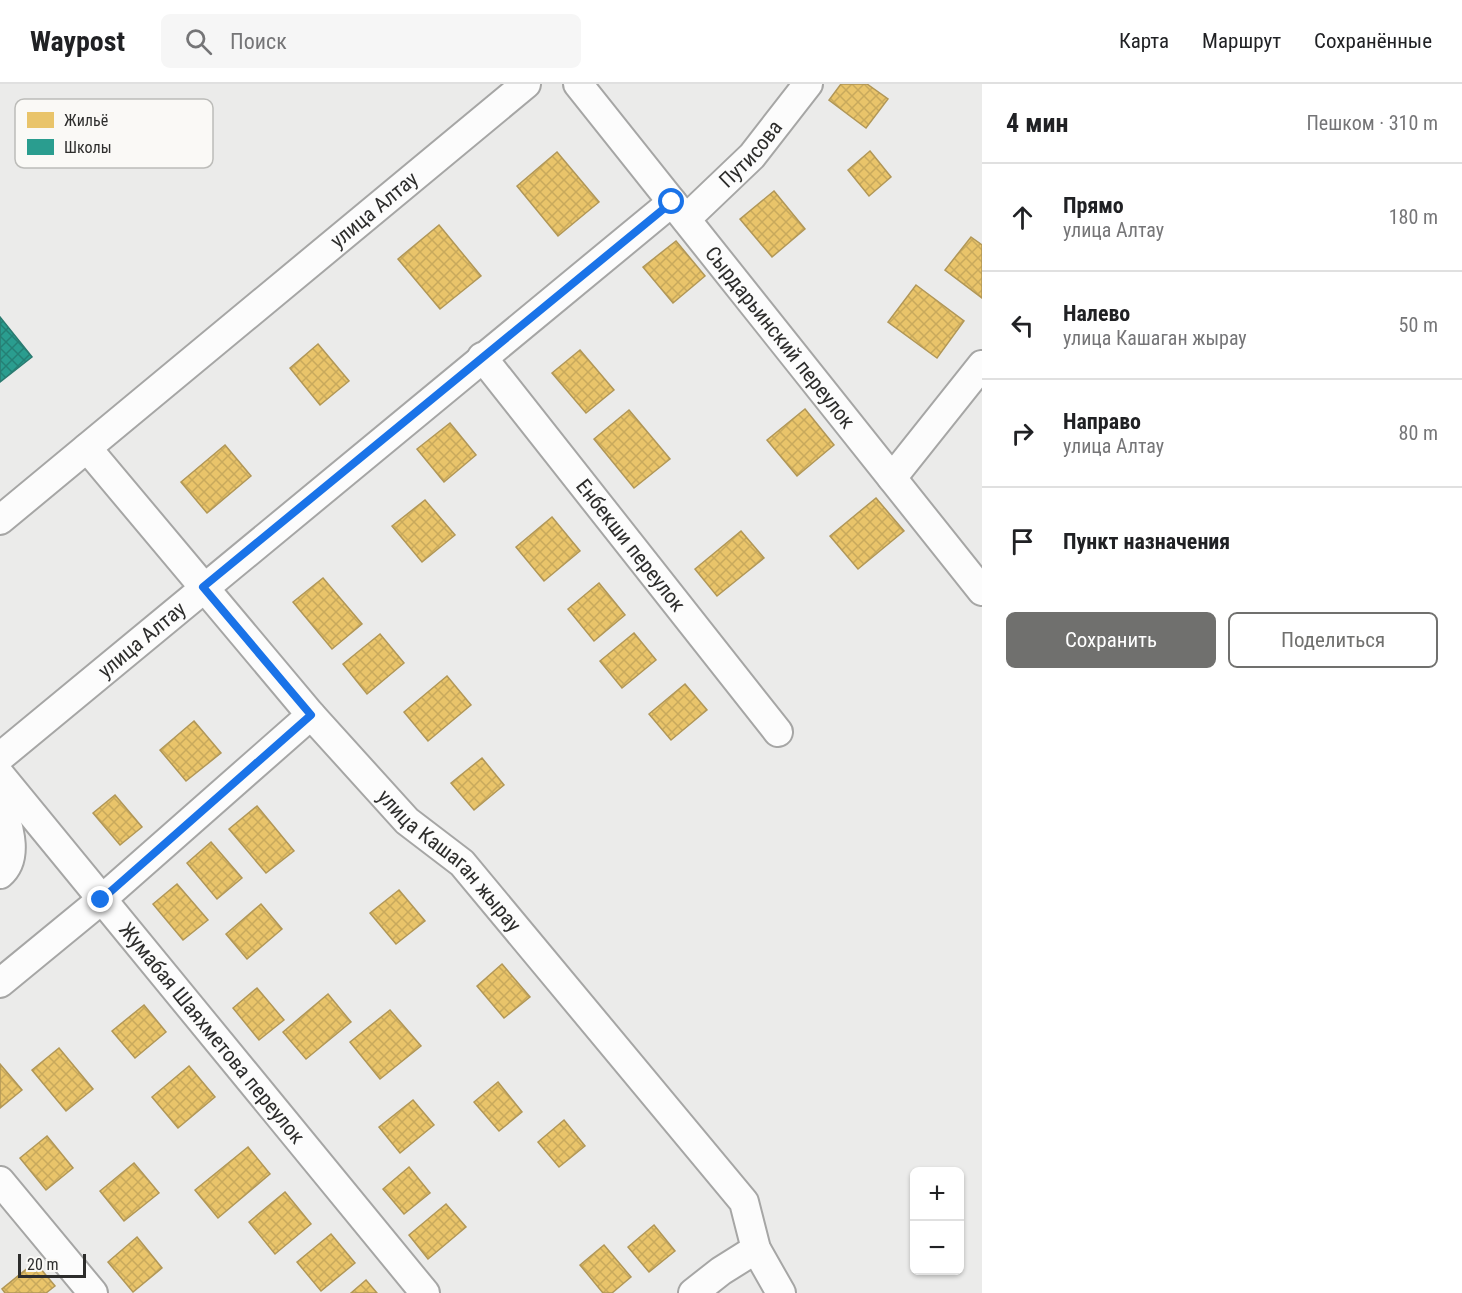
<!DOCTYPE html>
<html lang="ru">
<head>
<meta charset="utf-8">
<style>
	:root { --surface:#fff; --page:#f6f6f6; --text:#202124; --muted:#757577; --line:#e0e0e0; --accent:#70706e }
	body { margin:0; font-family:"Roboto Condensed",sans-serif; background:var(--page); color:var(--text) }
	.controls { position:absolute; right:18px; bottom:18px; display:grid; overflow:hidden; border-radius:9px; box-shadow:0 2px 4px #0004 }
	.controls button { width:54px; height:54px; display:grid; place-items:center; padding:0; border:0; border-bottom:2px solid var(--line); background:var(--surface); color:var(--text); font:30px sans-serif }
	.scale { position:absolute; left:18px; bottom:15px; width:68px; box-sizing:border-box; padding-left:6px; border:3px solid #2d2d2c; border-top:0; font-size:16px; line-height:21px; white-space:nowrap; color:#2d2d2c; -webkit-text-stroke:4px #faf9f6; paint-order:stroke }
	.stop { position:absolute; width:18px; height:18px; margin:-14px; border:4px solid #1a73e8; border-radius:50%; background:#fff }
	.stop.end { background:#1a73e8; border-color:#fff; box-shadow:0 2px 6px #0008 }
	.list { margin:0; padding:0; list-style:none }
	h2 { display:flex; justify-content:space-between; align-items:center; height:78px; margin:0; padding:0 24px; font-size:26px }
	h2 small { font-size:20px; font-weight:400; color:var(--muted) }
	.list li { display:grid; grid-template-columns:39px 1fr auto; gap:18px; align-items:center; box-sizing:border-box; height:108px; padding:0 24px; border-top:2px solid var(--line) }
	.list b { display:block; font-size:22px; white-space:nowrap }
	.list p { margin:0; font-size:20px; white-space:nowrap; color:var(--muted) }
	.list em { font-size:20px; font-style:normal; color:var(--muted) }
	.actions { display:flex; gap:12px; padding:18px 24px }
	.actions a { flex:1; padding:14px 0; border:2px solid var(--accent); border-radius:9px; text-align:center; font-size:21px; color:var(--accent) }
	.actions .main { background:var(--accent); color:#fff }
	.icon { flex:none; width:33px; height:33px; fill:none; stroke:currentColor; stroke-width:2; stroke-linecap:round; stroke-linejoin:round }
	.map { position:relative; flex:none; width:982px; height:1209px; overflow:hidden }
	header { display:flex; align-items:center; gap:36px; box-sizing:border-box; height:84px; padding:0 30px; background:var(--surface); border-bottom:2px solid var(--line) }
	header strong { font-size:28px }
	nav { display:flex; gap:33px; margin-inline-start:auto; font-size:21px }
	.search { width:420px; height:54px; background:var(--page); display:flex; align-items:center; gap:15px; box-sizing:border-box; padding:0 21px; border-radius:9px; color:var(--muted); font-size:22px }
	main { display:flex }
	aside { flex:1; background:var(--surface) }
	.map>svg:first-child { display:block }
	.homes { fill:url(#homes-cross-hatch); stroke:#b19757; stroke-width:1.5 }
	.schools { fill:url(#schools-cross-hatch); stroke:#2b7b71; stroke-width:1.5 }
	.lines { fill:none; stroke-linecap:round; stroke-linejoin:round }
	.minor-casing { stroke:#a6a6a5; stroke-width:32 }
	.minor { stroke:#fcfcfc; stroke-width:28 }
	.route { stroke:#1a73e8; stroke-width:8 }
	.labels { text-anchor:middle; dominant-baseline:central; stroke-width:6; stroke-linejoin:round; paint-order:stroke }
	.street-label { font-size:21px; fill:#2d2d2c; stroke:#faf9f6 }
	.key { fill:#faf9f6; stroke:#bcbcb9; stroke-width:1.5 }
	.key-label { font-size:16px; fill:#2d2d2c }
</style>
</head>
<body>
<header>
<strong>Waypost</strong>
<div class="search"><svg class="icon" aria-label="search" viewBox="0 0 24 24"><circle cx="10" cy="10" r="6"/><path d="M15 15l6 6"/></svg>Поиск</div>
<nav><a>Карта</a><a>Маршрут</a><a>Сохранённые</a></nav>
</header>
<main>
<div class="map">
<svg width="982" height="1209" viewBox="0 0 982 1209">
	<defs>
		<pattern id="homes-cross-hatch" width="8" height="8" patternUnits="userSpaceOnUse" patternTransform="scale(1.5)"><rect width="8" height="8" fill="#e9c46a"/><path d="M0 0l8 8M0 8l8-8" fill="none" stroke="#c8a95c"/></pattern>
		<pattern id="schools-cross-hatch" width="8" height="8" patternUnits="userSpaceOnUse" patternTransform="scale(1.5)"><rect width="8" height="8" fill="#2a9d8f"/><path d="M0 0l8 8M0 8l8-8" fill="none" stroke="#248075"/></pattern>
	</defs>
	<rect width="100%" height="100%" fill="#ebebea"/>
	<g class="homes">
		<path d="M841,0h26l21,15 -22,29 -37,-28z"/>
		<path d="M870,67l21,26 -22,19 -21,-26z"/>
		<path d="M557,68l42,50 -41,34 -41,-50z"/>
		<path d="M774,107l31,38 -33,28 -32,-38z"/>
		<path d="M439,141l42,51 -41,33 -42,-50z"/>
		<path d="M971,153l11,8v53l-37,-28z"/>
		<path d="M676,157l29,35 -32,27 -30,-36z"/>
		<path d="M916,201l48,36 -27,37 -49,-36z"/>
		<path d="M318,260l31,37 -29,24 -30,-37z"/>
		<path d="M580,266l34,40 -28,23 -34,-40z"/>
		<path d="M805,325l29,36 -37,31 -30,-36z"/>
		<path d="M629,326l41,49 -36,29 -40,-49z"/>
		<path d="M450,339l26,32 -32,27 -27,-33z"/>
		<path d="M225,361l26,31 -44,37 -26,-31z"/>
		<path d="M876,414l28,33 -46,38 -28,-33z"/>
		<path d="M425,416l30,35 -33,27 -30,-36z"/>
		<path d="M552,433l28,34 -36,30 -28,-34z"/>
		<path d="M741,447l23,27 -47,38 -22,-27z"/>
		<path d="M323,494l39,46 -30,25 -39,-47z"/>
		<path d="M599,499l26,32 -31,26 -26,-32z"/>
		<path d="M634,549l22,27 -34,28 -22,-27z"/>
		<path d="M380,550l24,29 -37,31 -24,-30z"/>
		<path d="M447,592l24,29 -43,36 -24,-29z"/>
		<path d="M685,600l22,26 -36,30 -22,-26z"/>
		<path d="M194,637l27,32 -35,28 -26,-31z"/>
		<path d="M482,674l22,27 -30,25 -23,-27z"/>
		<path d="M115,711l27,32 -22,18 -27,-32z"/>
		<path d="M257,722l37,45 -28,22 -37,-44z"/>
		<path d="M211,758l31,36 -25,21 -30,-36z"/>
		<path d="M177,800l31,36 -25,20 -30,-36z"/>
		<path d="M399,806l26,31 -29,23 -26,-31z"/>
		<path d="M261,820l21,25 -35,30 -21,-25z"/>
		<path d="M502,880l28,33 -26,21 -27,-32z"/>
		<path d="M257,904l27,32 -25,20 -26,-32z"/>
		<path d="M328,910l23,28 -45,37 -23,-27z"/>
		<path d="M144,921l22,27 -31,26 -23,-27z"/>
		<path d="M390,926l31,36 -41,33 -30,-37z"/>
		<path d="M59,964l34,41 -27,22 -34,-41z"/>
		<path d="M0,980l22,26 -22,18z"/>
		<path d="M189,982l26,31 -37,31 -26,-31z"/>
		<path d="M498,998l24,30 -23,19 -25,-29z"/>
		<path d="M413,1016l21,25 -34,28 -21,-26z"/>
		<path d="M564,1036l21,26 -26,21 -21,-25z"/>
		<path d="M47,1052l26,32 -27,22 -26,-32z"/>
		<path d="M248,1063l22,27 -52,44 -23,-28z"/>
		<path d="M134,1079l25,30 -35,28 -24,-30z"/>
		<path d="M409,1083l21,26 -26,21 -21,-25z"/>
		<path d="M285,1108l26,32 -36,30 -26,-32z"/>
		<path d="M446,1120l20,23 -38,32 -19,-24z"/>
		<path d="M654,1141l21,26 -26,21 -21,-25z"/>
		<path d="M331,1150l24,29 -34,28 -24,-29z"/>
		<path d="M137,1153l25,31 -29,24 -25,-30z"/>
		<path d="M604,1161l27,32 -19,16h-9l-23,-28z"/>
		<path d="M35,1178l20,24 -9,7h-41l-3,-4z"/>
		<path d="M366,1196l11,13h-26z"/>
	</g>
	<path class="schools" d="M0,233l32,40 -32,25z"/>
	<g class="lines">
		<g class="minor-casing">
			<g id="minor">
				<path id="s1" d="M578,0l404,507"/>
				<path id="s2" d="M686,135l66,-63 56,-72"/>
				<path id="s3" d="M482,273l296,375"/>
				<path id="s4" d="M87,364l224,267 96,106 55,42 282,339 12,47 25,44"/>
				<path d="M892,394l90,-113"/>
				<path id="s5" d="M0,436l526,-436"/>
				<path id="s6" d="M0,673l672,-555"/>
				<path id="s7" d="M0,691l425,518"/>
				<path d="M0,714c6,23 21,58 0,76"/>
				<path d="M0,899l101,-83 210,-185"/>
				<path d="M0,1097l93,112"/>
				<path d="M693,1209l28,-22 35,-22"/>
			</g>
		</g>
		<use href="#minor" class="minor"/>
	</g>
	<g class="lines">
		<path class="route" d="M101,816l210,-185 -108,-128 469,-385"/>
	</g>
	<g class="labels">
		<g class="street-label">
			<text stroke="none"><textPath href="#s2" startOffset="92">Путисова</textPath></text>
			<text stroke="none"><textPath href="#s5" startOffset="486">улица Алтау</textPath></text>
			<text stroke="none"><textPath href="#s1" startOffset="324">Сырдарьинский переулок</textPath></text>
			<text stroke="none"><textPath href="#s3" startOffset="240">Енбекши переулок</textPath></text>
			<text stroke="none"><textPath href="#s6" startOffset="184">улица Алтау</textPath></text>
			<text stroke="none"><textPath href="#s4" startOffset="550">улица Кашаган жырау</textPath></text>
			<text stroke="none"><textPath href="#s7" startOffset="334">Жумабая Шаяхметова переулок</textPath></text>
		</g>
	</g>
	<rect x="15" y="15" width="198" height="69" rx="9" class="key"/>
	<rect x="27" y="28" width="27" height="16" fill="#e9c46a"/>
	<rect x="27" y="55" width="27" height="16" fill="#2a9d8f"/>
	<g class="key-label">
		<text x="64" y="42">Жильё</text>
		<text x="64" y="69">Школы</text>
	</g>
</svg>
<div class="controls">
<button>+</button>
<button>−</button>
</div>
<div class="scale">20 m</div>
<div class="stop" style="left:672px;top:118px"></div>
<div class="stop end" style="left:101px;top:816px"></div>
</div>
<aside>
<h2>4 мин<small>Пешком · 310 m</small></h2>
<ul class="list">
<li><svg class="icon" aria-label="ahead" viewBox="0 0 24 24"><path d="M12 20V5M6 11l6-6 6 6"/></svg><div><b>Прямо</b><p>улица Алтау</p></div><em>180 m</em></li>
<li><svg class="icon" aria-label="left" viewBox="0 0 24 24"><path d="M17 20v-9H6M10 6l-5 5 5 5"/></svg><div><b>Налево</b><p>улица Кашаган жырау</p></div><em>50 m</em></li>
<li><svg class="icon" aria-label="right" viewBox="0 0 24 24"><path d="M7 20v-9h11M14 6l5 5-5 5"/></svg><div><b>Направо</b><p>улица Алтау</p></div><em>80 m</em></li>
<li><svg class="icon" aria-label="arrive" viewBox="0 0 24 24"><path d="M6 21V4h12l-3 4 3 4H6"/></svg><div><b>Пункт назначения</b></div></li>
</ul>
<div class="actions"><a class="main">Сохранить</a><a>Поделиться</a></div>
</aside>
</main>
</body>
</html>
